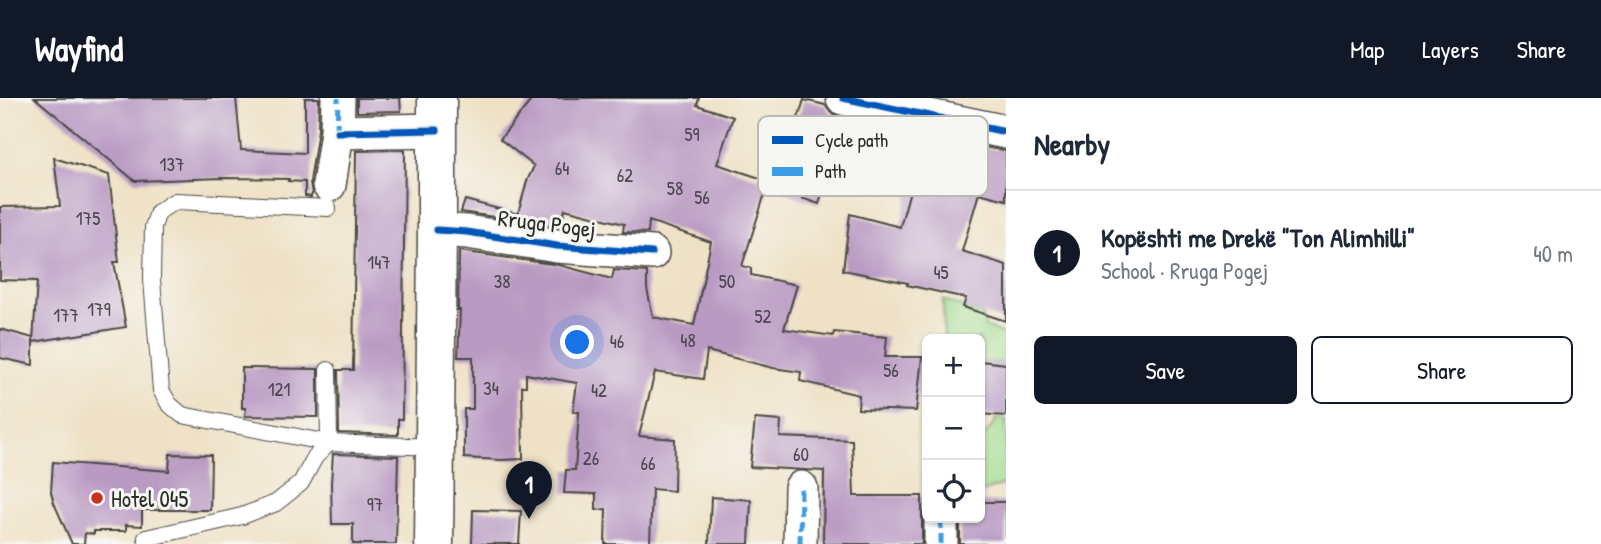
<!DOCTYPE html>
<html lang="en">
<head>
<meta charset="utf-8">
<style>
	:root { --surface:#fff; --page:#f2f2f3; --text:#1f2937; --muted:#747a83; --line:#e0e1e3; --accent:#111827 }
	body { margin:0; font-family:"Patrick Hand",sans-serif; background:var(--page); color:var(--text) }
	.controls { position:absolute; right:21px; bottom:21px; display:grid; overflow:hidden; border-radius:10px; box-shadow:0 2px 5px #0004 }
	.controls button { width:63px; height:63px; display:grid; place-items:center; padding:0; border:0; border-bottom:2px solid var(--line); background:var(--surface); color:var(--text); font:35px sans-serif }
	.you { position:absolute; left:578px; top:245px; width:24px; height:24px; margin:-18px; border:5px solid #fff; border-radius:50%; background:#1a73e8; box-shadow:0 0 0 10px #1a73e833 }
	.badge { display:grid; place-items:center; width:46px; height:46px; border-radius:50%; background:var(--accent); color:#fff; font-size:23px; font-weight:700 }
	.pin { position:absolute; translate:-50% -58px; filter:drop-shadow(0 2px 4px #0008) }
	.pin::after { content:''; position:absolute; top:37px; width:24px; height:21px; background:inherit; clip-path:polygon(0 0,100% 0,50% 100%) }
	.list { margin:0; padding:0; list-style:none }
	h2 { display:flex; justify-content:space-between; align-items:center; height:91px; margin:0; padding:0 28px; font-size:30px }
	h2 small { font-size:23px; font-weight:400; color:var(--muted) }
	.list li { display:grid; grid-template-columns:46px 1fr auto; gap:21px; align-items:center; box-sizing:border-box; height:126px; padding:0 28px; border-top:2px solid var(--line) }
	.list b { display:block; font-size:26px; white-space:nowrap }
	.list p { margin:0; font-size:23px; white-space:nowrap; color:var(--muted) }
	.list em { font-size:23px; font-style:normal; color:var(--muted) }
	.actions { display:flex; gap:14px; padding:21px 28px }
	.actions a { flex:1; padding:16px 0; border:2px solid var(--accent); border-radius:10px; text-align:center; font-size:24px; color:var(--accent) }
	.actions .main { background:var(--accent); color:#fff }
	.icon { flex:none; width:38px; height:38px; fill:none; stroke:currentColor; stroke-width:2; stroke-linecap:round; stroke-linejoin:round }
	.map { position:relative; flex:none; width:1006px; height:446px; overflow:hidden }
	header { display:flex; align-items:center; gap:42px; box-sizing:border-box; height:98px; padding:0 35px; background:var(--accent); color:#fff }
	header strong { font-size:33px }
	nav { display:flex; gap:38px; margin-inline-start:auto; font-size:24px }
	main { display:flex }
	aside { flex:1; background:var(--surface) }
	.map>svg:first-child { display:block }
	.green { fill:#a2da8c; stroke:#66825c; stroke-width:2 }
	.building { fill:#b99ac3 }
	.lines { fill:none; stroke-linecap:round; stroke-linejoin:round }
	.lane-casing { stroke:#484642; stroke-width:18 }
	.street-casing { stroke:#484642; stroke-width:36 }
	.secondary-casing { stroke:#484642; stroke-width:41 }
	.lane { stroke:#fff; stroke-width:16 }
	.street { stroke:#fff; stroke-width:33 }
	.secondary { stroke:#fff; stroke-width:38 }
	.quiet { stroke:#3d9ce1; stroke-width:5; stroke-dasharray:10 5; stroke-linecap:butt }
	.cycleway-casing { stroke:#f6f6f2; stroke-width:11 }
	.cycleway { stroke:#0057b8; stroke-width:7 }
	.poi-dot { fill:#c8321e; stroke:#f6f6f2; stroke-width:2.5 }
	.labels { text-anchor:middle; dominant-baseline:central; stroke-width:6; stroke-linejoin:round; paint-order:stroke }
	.number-label { font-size:19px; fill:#4e4751 }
	.street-label { font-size:23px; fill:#2b2b2b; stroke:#f6f6f2 }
	.poi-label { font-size:23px; fill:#2b2b2b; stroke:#f6f6f2; text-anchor:start }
	.key { fill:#f6f6f2; stroke:#b9b9b6; stroke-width:2 }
	.key-label { font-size:19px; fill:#2b2b2b }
</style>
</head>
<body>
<header>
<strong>Wayfind</strong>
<nav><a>Map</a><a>Layers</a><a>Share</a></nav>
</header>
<main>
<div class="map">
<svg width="1006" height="446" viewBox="0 0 1006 446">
	<rect width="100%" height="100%" fill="#f6f6f2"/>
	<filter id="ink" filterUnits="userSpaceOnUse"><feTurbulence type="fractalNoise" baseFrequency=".0143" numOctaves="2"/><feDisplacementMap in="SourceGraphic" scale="14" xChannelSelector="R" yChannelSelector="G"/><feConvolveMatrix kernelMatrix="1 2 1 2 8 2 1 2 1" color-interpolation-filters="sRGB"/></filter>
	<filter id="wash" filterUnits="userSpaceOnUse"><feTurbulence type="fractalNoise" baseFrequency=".00686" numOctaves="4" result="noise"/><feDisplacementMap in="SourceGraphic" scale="28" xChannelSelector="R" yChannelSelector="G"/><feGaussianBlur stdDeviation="1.57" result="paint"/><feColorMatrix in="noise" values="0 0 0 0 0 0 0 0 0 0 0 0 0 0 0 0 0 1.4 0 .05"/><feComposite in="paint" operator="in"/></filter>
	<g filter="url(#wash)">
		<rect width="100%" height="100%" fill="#efe1c5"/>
		<g class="green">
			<path d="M943,202l39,14 3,13 21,8v29l-26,-3v-22h-36z"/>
			<path d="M995,321h11v64l-26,10v-52l15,-18z"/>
		</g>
		<g id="blocks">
			<g class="building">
				<path d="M35,0h201l5,52 64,3v-55h14l-1,32 -8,52 2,12 -1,3 -6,-1v-14l-17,-1 1,-2 -66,-1 -88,3z"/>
				<path d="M357,0h43l1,13 -44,1z"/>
				<path d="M533,0h166l-2,7 36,12 -16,47 52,17 -27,85 9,2v7l46,10 -13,44 49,7 1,-4 53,5 -2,20h37l-6,54 -58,-2 1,-14 -59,-14 1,-9 -28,-4 -66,-17 -4,28 -48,-7 -16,64 36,3 -1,52 -22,-2 -2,55h-45l1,-35 -10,1v-16l-32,-1 2,-23h9l4,-58h-6l4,-29 -51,-9v12h-4l1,73 -22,1 -37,-2v-49h9v-52h-15l2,-47h-2l1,-59 100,14 53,14 2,-9 33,2v17l6,28 41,8 17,-83 -62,-21 -1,12 -25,-1 1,-8 -59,-15 -4,18 -100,-15 4,-12 53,14 9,-33 7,-15 -34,-27z"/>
				<path d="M804,2l21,5 6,8 12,5 -5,24h-2l-17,62 -44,-15z"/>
				<path d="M957,44l49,9v49l-27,-7 -17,58 44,14v56l-43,-14 3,-9 -59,-13 1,-2 -65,-13 7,-56 50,13 17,-62 32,9z"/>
				<path d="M405,52l-3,269h-4v16l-59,-2 -1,-63h15l3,-219z"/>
				<path d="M54,60l55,17 10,87h-5l12,65 -93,15 4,-61 -37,-1v-73l60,-1z"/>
				<path d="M0,231l33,9v27l-33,-7z"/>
				<path d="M980,263l26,3v52l-26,-2z"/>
				<path d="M242,270l76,1v48l-73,-1 1,-8h-4z"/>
				<path d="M755,321l26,2 -1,16 72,3 2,56h68v48h-99l1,-73 -74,-4z"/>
				<path d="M170,356l41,1 -1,55h-68v16l-16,-1v6h-32v3l-9,-1 -1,11h-12l-18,-41 -3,-11 2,-30 116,9z"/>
				<path d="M333,356l65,2 -2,88h-43v-20h-21l-1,-41z"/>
				<path d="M711,399l40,3 -2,44h-40z"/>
				<path d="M980,404h26v42h-46v-25l2,-1h18z"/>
				<path d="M473,412l48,1 -2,33h-47z"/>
			</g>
		</g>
	</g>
	<g filter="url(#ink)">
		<use href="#blocks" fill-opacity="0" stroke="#484642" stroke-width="2"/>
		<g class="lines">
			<g class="lane-casing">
				<g id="lane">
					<path d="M328,110l-153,-7 -17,11 -5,15 -1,53 9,110 8,14 13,11 147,28 106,4"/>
					<path d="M146,440l96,-22 34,-13 25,-20 14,-26 14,-14 -1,-73"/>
				</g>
			</g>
			<g class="street-casing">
				<g id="street">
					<path d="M843,0l163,34"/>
					<path d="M337,34l100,-2"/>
					<path d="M329,87l8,-53 1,-34"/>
					<path d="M437,132l30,2 90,14 95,7"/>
					<path d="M800,446l1,-56"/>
					<path d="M941,446v-26"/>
				</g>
			</g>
			<g class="secondary-casing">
				<path id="secondary" d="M434,446l3,-314v-132"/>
			</g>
			<use href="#lane" class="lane"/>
			<use href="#street" class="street"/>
			<use href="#secondary" class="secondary"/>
			<g class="quiet">
				<path d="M337,34l1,-34"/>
				<path d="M800,446l1,-56"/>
				<path d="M941,446v-26"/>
			</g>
			<g class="cycleway-casing">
				<g id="cycleway">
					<path d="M843,0l163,34"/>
					<path d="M337,34l100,-2"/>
					<path d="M437,132l30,2 90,14 95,7"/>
				</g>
			</g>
			<use href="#cycleway" class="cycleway"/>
		</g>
	</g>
	<circle class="poi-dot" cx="97" cy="400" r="7"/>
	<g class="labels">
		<g class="number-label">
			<text x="692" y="36">59</text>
			<text x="172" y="66">137</text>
			<text x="562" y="70">64</text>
			<text x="625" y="77">62</text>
			<text x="675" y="90">58</text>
			<text x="702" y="99">56</text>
			<text x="88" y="120">175</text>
			<text x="379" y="164">147</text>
			<text x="941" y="174">45</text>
			<text x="502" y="183">38</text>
			<text x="727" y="183">50</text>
			<text x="99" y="211">179</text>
			<text x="66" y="217">177</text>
			<text x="763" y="218">52</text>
			<text x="688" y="242">48</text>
			<text x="617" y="243">46</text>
			<text x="891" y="272">56</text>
			<text x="491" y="290">34</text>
			<text x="279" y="291">121</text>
			<text x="599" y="292">42</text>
			<text x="801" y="356">60</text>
			<text x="591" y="360">26</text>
			<text x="648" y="365">66</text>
			<text x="375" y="406">97</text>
		</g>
		<g class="street-label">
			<text transform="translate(547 125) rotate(7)">Rruga Pogej</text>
		</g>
		<g class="poi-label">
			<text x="111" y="400">Hotel 045</text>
		</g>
	</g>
	<rect x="758" y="18" width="230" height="80" rx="10" class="key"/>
	<rect x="772" y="38" width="31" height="8" fill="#0057b8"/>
	<rect x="772" y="69" width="31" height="9" fill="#3d9ce1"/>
	<g class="key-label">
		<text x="815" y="49">Cycle path</text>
		<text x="815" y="80">Path</text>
	</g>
</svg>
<div class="controls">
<button>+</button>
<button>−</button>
<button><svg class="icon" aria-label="locate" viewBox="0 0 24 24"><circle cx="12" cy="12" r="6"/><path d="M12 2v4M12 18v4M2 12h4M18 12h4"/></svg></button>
</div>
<div class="you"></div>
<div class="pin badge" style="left:529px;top:421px">1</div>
</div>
<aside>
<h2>Nearby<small></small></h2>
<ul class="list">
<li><span class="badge">1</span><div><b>Kopështi me Drekë &quot;Ton Alimhilli&quot;</b><p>School · Rruga Pogej</p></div><em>40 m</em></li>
</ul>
<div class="actions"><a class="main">Save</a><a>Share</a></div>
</aside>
</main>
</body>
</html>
